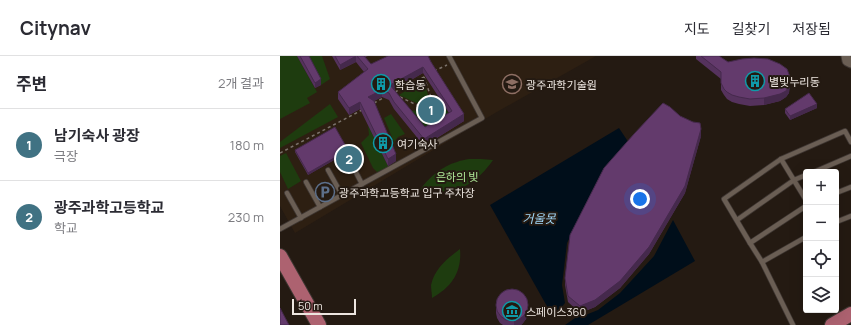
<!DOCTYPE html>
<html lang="ko">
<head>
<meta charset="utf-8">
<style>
	:root { --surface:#fff; --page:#f2f2f3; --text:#2b2b33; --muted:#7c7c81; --line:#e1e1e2; --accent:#407283 }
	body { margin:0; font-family:Manrope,"Noto Sans KR",sans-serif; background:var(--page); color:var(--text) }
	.controls { position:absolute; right:12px; bottom:12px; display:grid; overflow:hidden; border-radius:4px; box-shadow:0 4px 16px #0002 }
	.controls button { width:36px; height:36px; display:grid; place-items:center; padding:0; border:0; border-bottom:1px solid var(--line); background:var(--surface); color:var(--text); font:20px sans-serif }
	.scale { position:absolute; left:12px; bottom:10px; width:64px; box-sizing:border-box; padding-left:4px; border:2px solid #ede6e0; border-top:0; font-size:11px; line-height:14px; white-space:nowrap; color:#ede6e0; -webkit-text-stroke:3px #241a12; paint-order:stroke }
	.you { position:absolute; left:360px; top:143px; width:14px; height:14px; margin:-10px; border:3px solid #fff; border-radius:50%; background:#1a73e8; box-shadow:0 0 0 6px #1a73e833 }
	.badge { display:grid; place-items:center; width:26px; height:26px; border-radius:50%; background:var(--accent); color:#fff; font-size:13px; font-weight:700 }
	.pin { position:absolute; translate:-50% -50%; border:2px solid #fff; box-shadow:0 1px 4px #0006 }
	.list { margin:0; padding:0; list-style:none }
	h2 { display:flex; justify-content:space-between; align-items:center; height:52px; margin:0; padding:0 16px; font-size:17px }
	h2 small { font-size:13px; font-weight:400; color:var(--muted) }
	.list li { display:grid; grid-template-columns:26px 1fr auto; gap:12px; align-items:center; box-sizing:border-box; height:72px; padding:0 16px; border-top:1px solid var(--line) }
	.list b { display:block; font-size:15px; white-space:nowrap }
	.list p { margin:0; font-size:13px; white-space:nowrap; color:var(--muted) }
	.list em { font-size:13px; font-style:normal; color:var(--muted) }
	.icon { flex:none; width:22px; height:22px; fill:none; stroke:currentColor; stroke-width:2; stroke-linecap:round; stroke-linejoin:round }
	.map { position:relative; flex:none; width:571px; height:269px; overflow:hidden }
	header { display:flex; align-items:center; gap:24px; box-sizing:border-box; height:56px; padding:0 20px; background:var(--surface); border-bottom:1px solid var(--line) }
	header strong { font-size:19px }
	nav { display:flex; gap:22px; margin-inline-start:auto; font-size:14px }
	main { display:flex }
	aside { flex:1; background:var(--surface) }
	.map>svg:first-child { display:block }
	.built { fill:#2d1f12 }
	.green { fill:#1e3c0f }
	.water { fill:#000e1a }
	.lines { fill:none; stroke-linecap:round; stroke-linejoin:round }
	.lane-casing { stroke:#3e3632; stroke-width:6 }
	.street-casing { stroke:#3e3632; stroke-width:11 }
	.primary-casing { stroke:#3e3632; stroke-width:16 }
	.path { stroke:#7b726b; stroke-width:1.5; stroke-dasharray:3 3; stroke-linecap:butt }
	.lane { stroke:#6a5e54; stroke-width:4.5 }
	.street { stroke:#6a5e54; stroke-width:9 }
	.primary { stroke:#ad6270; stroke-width:14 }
	.wall { fill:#55325d; fill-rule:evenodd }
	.shaded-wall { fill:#45294c }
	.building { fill:#633a6c; stroke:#45294c; fill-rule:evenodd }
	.labels { text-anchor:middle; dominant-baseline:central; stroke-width:4; stroke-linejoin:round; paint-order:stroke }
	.poi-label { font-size:11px; fill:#ede6e0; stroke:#241a12; text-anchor:start }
	.park-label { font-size:11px; fill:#afe997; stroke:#241a12 }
	.water-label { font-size:12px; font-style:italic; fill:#a3dbfd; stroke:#241a12 }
</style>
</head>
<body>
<header>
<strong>Citynav</strong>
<nav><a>지도</a><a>길찾기</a><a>저장됨</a></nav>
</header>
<main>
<aside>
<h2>주변<small>2개 결과</small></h2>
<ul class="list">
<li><span class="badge">1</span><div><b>남기숙사 광장</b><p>극장</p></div><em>180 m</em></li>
<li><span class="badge">2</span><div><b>광주과학고등학교</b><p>학교</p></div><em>230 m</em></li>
</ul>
</aside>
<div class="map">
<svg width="571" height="269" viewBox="0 0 571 269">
	<rect width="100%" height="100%" fill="#241a12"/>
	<path class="built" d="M0,0h316l-101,57 -200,120 -15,-27z"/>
	<g class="green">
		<path d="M0,0h17l20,36 -10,6 3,5 -30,16z"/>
		<path d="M26,0h16l8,23 -9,6z"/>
		<path d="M143,24l8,23 -6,4 -26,-12z"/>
		<path d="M157,40l15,22 -27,16 -18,-23 17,-1 1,4h13c1,-5 0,-7 -3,-10z"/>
		<path d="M50,48l8,13 -58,31v-6z"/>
		<path d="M111,58l14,20 -7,3 -4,5 -10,-24z"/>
		<path d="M88,69l21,43 -7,3 -5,1 -4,-4 -12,-25 8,-8z"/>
		<path d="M6,97l15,28 -13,8 -8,-17v-16z"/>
		<path d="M189,103h12l12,1c-19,27 -40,37 -73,30 8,-12 22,-24 37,-28 4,-2 8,-2 12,-3z"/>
		<path d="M180,193c2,23 -8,38 -28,49 0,-4 -1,-9 -1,-13 4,-17 16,-26 29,-36z"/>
	</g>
	<g class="water">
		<path d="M339,72l10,15 -28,31 -34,69 -5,42 3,18 -12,14 -63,-112z"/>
		<path d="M393,164l22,41 -107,64h-23l13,-9h5l15,-6 22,-17 34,-37z"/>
	</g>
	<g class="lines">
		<g class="lane-casing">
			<g id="lane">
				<path d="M69,103l13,25"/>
				<path d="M501,103l25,41"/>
				<path d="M48,114l14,25"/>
				<path d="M534,116l37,-16"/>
				<path d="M26,126l14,25"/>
				<path d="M7,137l14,25"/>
				<path d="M556,137l15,-6"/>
				<path d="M457,164l57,-40 12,-5"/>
				<path d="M556,166l15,-6"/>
				<path d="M0,173l202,-111 -33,-62"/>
				<path d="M470,187l56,-37"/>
				<path d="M482,206l44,-25"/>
				<path d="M513,269l-31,-63 -12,-19 -26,-44 57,-40 64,-28 6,11"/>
			</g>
		</g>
		<g class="street-casing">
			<path id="street" d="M566,0l1,5 4,2"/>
		</g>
		<g class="primary-casing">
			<g id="primary">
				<path d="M0,200l39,69"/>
				<path d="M552,269l19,-11"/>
			</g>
		</g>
		<g class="path">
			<path d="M154,15l13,-6"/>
			<path d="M144,21l8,23"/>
			<path d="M115,36l31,-16"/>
			<path d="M120,41l25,12"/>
			<path d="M94,47l11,-6"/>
			<path d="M0,97l82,-43"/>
		</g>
		<use href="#lane" class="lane"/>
		<use href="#street" class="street"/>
		<use href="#primary" class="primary"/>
	</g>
	<g class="wall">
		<path d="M17,0h12l12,29 -6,3z"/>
		<path d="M52,0h36l-3,1 6,7 60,-2 33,59 -40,25 -30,-37 -5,-9 -7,-3 -8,4 22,60 -8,5 -28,-57 -11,6 -11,-16v-7l26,-20 -8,-10 -16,8zM143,17l26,40 -24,14 -31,-37z"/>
		<path d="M416,0h23l9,6 62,22 -1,9 -3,4 -6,4 -16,4 -14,1 -11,-2 -7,-2 -5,-3 -3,-4 -3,-5v-11l-25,-20z"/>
		<path d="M144,50l15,5 -1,3 -3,3 -3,1 -3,-1 -4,-3 -1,-4z"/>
		<path d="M537,52l-27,12 -5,-7v-4z"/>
		<path d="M421,80l-16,57 -36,61 -29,34 -25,19 -15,6 -12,-11 -3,-17v-7z"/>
		<path d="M15,94l53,2 -40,23 -13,-23z"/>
		<path d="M216,250l32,8 -2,5 -3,4 -2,2h-18l-3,-2 -3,-5 -1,-5z"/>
	</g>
	<g class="shaded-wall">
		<path d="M76,0v6l-16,8v-5z"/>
		<path d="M143,11v6l-33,19v-7z"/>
		<path d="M510,21l-1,16 -3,4 -6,4 -16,4v-7z"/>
		<path d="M41,23v6l-6,3v-5z"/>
		<path d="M102,34v7l-14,7v-7z"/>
		<path d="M80,46v7l-11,6v-7z"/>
		<path d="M537,48v4l-27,12v-4z"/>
		<path d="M159,51v4l-1,3 -3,3 -3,1v-4z"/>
		<path d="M184,58v7l-40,25v-7z"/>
		<path d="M421,73v7l-16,57 -36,61 -29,34 -25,19 -15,6v-7z"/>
		<path d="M68,94v2l-40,23v-2z"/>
		<path d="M116,98v7l-8,5v-7z"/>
		<path d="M248,251v7l-2,5 -3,4 -2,2h-7v-4z"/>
	</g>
	<g class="building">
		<path d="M20,0h9l12,23 -6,4z"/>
		<path d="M55,0h21l-16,9z"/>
		<path d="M77,0h7l7,8 17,-8h40l3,6 33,52 -40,25 -30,-37 -5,-9 -7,-3 -14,7 6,4 22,53 -8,5 -28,-57 -11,6 -11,-16 30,-23zM143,11l29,44 -27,16 -35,-42z"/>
		<path d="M421,0h18l9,6 14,-3 12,-1 14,1 12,5 7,5 3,8 -1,9 -3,5 -6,3 -16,4 -14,1 -11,-2 -7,-2 -5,-3 -3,-3 -3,-6v-11z"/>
		<path d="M529,37l8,11 -27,12 -5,-7z"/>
		<path d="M151,43l4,1 3,3 1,4 -1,3 -3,3 -3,1 -3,-1 -4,-3 -1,-4 3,-5z"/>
		<path d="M383,47l7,4 10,9 13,6 7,1 1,6 -16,57 -36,61 -29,34 -25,19 -15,6 -12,-10 -3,-18 5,-43 34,-67 30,-34z"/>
		<path d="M55,71l13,23 -40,23 -13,-23z"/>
		<circle cx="232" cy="249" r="16"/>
		<path d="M0,252l9,17h-9z"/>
	</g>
	<defs>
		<g id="building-ring" transform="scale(1)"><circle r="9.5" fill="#241a12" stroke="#0f9aa8" stroke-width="1.5"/><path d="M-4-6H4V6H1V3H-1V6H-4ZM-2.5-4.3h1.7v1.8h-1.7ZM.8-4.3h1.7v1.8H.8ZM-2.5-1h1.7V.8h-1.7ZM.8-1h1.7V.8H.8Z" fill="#0f9aa8"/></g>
		<g id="university-ring" transform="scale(1)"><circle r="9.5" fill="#241a12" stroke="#8d6e63" stroke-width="1.5"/><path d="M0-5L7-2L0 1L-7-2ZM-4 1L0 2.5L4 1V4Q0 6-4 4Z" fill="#8d6e63"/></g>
		<g id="parking-ring" transform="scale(1)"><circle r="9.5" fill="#241a12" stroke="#5c6f8a" stroke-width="1.5"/><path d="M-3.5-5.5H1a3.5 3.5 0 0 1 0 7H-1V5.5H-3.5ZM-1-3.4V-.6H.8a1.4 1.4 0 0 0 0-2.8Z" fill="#5c6f8a"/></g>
		<g id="museum-ring" transform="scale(1)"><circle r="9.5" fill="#241a12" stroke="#0f9aa8" stroke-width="1.5"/><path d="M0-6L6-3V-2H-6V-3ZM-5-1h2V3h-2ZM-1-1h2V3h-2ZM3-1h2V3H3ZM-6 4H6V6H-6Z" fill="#0f9aa8"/></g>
	</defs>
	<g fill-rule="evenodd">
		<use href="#building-ring" x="475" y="25"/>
		<use href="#building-ring" x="101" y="28"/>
		<use href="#university-ring" x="232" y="28"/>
		<use href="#building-ring" x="103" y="87"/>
		<use href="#parking-ring" x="45" y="136"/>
		<use href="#museum-ring" x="232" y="255"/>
	</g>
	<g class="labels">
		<g class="poi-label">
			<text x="489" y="25">별빛누리동</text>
			<text x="115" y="28">학습동</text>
			<text x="246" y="28">광주과학기술원</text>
			<text x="117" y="87">여기숙사</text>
			<text x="59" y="136">광주과학고등학교 입구 주차장</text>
			<text x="246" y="255">스페이스360</text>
		</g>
		<g class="park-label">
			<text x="177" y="120">은하의 빛</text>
		</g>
		<g class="water-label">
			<text x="259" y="162">거울못</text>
		</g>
	</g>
</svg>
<div class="controls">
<button>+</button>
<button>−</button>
<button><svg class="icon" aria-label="locate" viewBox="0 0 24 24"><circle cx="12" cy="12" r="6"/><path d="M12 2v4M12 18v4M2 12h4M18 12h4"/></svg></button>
<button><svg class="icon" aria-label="layers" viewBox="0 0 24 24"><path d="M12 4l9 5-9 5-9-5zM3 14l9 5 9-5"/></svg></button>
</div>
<div class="scale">50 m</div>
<div class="you"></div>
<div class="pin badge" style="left:151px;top:54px">1</div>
<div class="pin badge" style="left:69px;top:103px">2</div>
</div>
</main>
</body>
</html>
